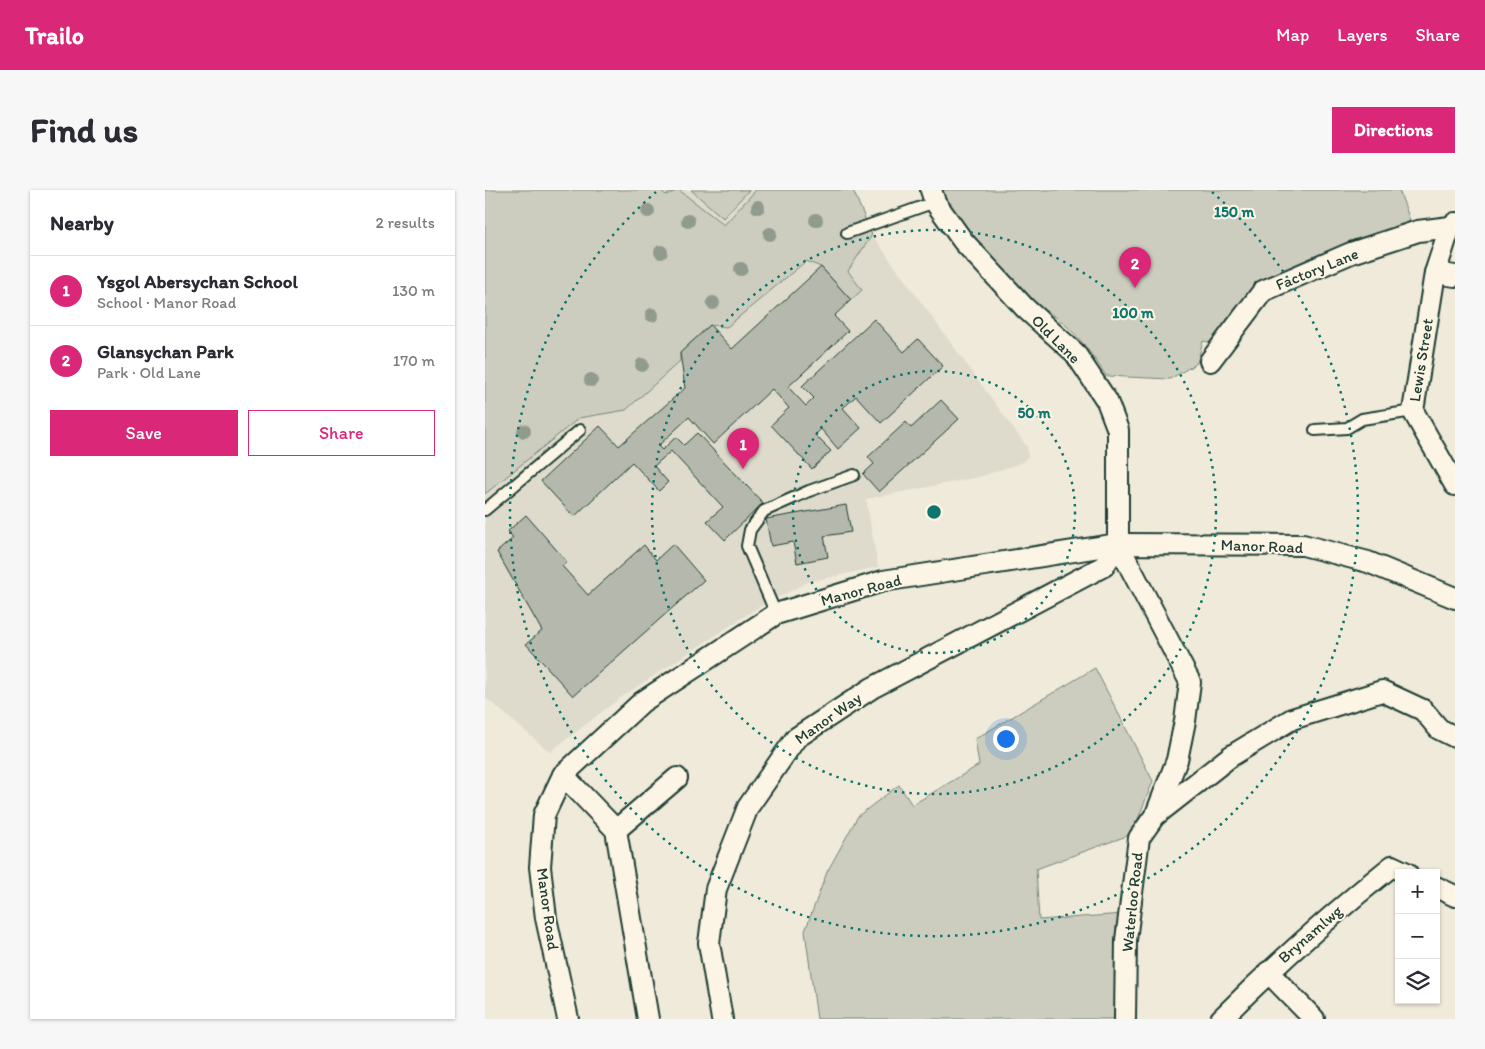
<!DOCTYPE html>
<html lang="en">
<head>
<meta charset="utf-8">
<style>
	:root { --surface:#fff; --page:#f7f7f7; --text:#2b2b33; --muted:#7c7c81; --line:#e1e1e2; --accent:#db2777 }
	body { margin:0; font-family:Itim,sans-serif; background:var(--page); color:var(--text) }
	.controls { position:absolute; right:15px; bottom:15px; display:grid; overflow:hidden; border-radius:0px; box-shadow:0 1px 4px #0004 }
	.controls button { width:45px; height:45px; display:grid; place-items:center; padding:0; border:0; border-bottom:1px solid var(--line); background:var(--surface); color:var(--text); font:25px sans-serif }
	.you { position:absolute; left:520px; top:548px; width:18px; height:18px; margin:-12px; border:4px solid #fff; border-radius:50%; background:#1a73e8; box-shadow:0 0 0 8px #1a73e833 }
	.badge { display:grid; place-items:center; width:32px; height:32px; border-radius:50%; background:var(--accent); color:#fff; font-size:16px; font-weight:700 }
	.pin { position:absolute; translate:-50% -41px; filter:drop-shadow(0 1px 2px #0008) }
	.pin::after { content:''; position:absolute; top:26px; width:18px; height:15px; background:inherit; clip-path:polygon(0 0,100% 0,50% 100%) }
	.list { margin:0; padding:0; list-style:none }
	h2 { display:flex; justify-content:space-between; align-items:center; height:65px; margin:0; padding:0 20px; font-size:21px }
	h2 small { font-size:16px; font-weight:400; color:var(--muted) }
	.list li { display:grid; grid-template-columns:32px 1fr auto; gap:15px; align-items:center; box-sizing:border-box; height:70px; padding:0 20px; border-top:1px solid var(--line) }
	.list b { display:block; font-size:19px; white-space:nowrap }
	.list p { margin:0; font-size:16px; white-space:nowrap; color:var(--muted) }
	.list em { font-size:16px; font-style:normal; color:var(--muted) }
	.actions { display:flex; gap:10px; padding:15px 20px }
	.actions a { flex:1; padding:11px 0; border:1px solid var(--accent); border-radius:0px; text-align:center; font-size:18px; color:var(--accent) }
	.actions .main { background:var(--accent); color:#fff }
	.icon { flex:none; width:28px; height:28px; fill:none; stroke:currentColor; stroke-width:2; stroke-linecap:round; stroke-linejoin:round }
	.map { position:relative; flex:none; width:970px; height:829px; overflow:hidden; border-radius:0px }
	header { display:flex; align-items:center; gap:30px; box-sizing:border-box; height:70px; padding:0 25px; background:var(--accent); color:#fff }
	header strong { font-size:24px }
	nav { display:flex; gap:28px; margin-inline-start:auto; font-size:18px }
	.intro { display:flex; align-items:center; justify-content:space-between; box-sizing:border-box; height:120px; padding:0 30px }
	h1 { margin:0; font-size:35px }
	.button { padding:12px 22px; border-radius:0px; background:var(--accent); color:#fff; font-size:18px; font-weight:700 }
	main { display:flex; gap:30px; padding:0 30px }
	aside { flex:1; background:var(--surface); border-radius:0px; box-shadow:0 1px 4px #0004 }
	.map>svg:first-child { display:block }
	.built { fill:#dedbcc }
	.green { fill:#cccdbf; stroke:#76857a }
	.building { fill:#b5b9ad; stroke:#1f3d34 }
	.lines { fill:none; stroke-linecap:round; stroke-linejoin:round }
	.service-casing { stroke:#1f3d34; stroke-width:14 }
	.minor-casing { stroke:#1f3d34; stroke-width:24 }
	.service { stroke:#fcf5e5; stroke-width:10 }
	.minor { stroke:#fcf5e5; stroke-width:20 }
	.tree { fill:#909b8e }
	.ring { fill:none; stroke:#0f766e; stroke-width:2.5; stroke-dasharray:2.5 5 }
	.labels { text-anchor:middle; dominant-baseline:central; stroke-width:4; stroke-linejoin:round; paint-order:stroke }
	.street-label { font-size:16px; fill:#1f3d34; stroke:#fcf5e5 }
	.centre { fill:#0f766e; stroke:#fcf5e5; stroke-width:2.5 }
	.ring-label { font-size:15px; text-anchor:middle; font-weight:bold; fill:#0f766e; stroke:#fcf5e5; stroke-width:4; stroke-linejoin:round; paint-order:stroke }
</style>
</head>
<body>
<header>
<strong>Trailo</strong>
<nav><a>Map</a><a>Layers</a><a>Share</a></nav>
</header>
<div class="intro"><h1>Find us</h1><a class="button">Directions</a></div>
<main>
<aside>
<h2>Nearby<small>2 results</small></h2>
<ul class="list">
<li><span class="badge">1</span><div><b>Ysgol Abersychan School</b><p>School · Manor Road</p></div><em>130 m</em></li>
<li><span class="badge">2</span><div><b>Glansychan Park</b><p>Park · Old Lane</p></div><em>170 m</em></li>
</ul>
<div class="actions"><a class="main">Save</a><a>Share</a></div>
</aside>
<div class="map">
<svg width="970" height="829" viewBox="0 0 970 829">
	<rect width="100%" height="100%" fill="#efeada"/>
	<filter id="ink" filterUnits="userSpaceOnUse"><feTurbulence type="fractalNoise" baseFrequency=".02" numOctaves="2"/><feDisplacementMap in="SourceGraphic" scale="10" xChannelSelector="R" yChannelSelector="G"/><feConvolveMatrix kernelMatrix="1 2 1 2 8 2 1 2 1" color-interpolation-filters="sRGB"/></filter>
	<g filter="url(#ink)">
		<path class="built" d="M0,0h368l19,45 155,212 1,9 -5,6 -44,15 -113,22 12,68 -70,15 -51,26 -137,90 -70,54 -65,-55z"/>
		<g class="green">
			<path d="M0,0h175l6,5 13,-5 45,35 32,-35h97l19,45 -24,36 14,19 -11,10 -30,-33 -15,-6 -79,66 -17,-2 -30,28v8l-54,49 -47,8 -94,76z"/>
			<path d="M206,0h58l-26,28z"/>
			<path d="M456,0h458l12,33 -121,49 -73,72 -14,-3 -6,22 -27,16 -64,-3c-13,-21 -31,-46 -52,-60 -12,-8 -25,-14 -36,-23 -24,-21 -64,-74 -77,-103z"/>
			<path d="M610,478l58,113 -21,53 -96,35 3,51 85,-6 -5,105h-302l-12,-88 22,-59 31,-56 41,-31 13,20 67,-40 -4,-26z"/>
		</g>
		<g class="building">
			<path d="M336,77l30,33 -17,16 14,15 -60,56 18,19 8,-8 -12,-12 72,-67 30,33 14,-13 25,27 -62,57 -25,-27 -13,12 18,20 -23,21 -17,-20 -6,6 16,16 -19,18 -41,-44 18,-17 -17,-19 -59,55 -24,-27 -31,29 4,4 14,-13 8,8 13,-12 66,70 -38,37 -18,-19 16,-14 -52,-56 -17,15 14,16 -9,9 -27,-29 -58,55 -33,-36 59,-55 19,20 66,-58 -5,-35 30,-28 22,24z"/>
			<path d="M456,210l18,19 -80,73 -16,-18 11,-10 -6,-7 38,-35 5,6z"/>
			<path d="M361,315l5,27 -27,4 4,21 -31,6 -4,-21 -22,4 -5,-27z"/>
			<path d="M41,325l41,47 -5,4 26,29 56,-50 12,15 17,-16 31,36 -131,116 -47,-52 16,-13 -45,-79 16,-14 -5,-7z"/>
		</g>
		<g class="lines">
			<g class="service-casing">
				<g id="service">
					<path d="M362,43l88,-31"/>
					<path d="M830,240l32,-2 15,-9 51,-8"/>
					<path d="M0,320l95,-80"/>
					<path d="M291,424l-29,-68 3,-16 14,-19 45,-20 45,-16"/>
				</g>
			</g>
			<g class="minor-casing">
				<g id="minor">
					<path d="M446,0l4,12 28,39 62,67 50,45 32,48 11,29v114l72,138 -5,39 -8,39 -21,54 -17,24 -13,102 -1,79"/>
					<path d="M965,37l-15,46 -22,138 42,74"/>
					<path d="M950,83l20,3"/>
					<path d="M725,171l53,-70 88,-38 67,-22 32,-4 5,-4"/>
					<path d="M78,585l53,55 32,189"/>
					<path d="M672,624l74,-58 61,-37 90,-28 41,19 16,19 16,8"/>
					<path d="M131,640l61,-52"/>
					<path d="M951,697l19,9"/>
					<path d="M783,782l46,47"/>
					<path d="M83,829l-22,-101 -6,-51 4,-52 19,-40 79,-73 134,-88 107,-33 235,-37 185,1 65,17 87,36"/>
					<path d="M237,829l-13,-76 7,-54 32,-82 48,-69 76,-50 232,-122 14,-22"/>
					<path d="M736,829c55,-55 111,-105 171,-153l15,7"/>
				</g>
			</g>
			<use href="#service" class="service"/>
			<use href="#minor" class="minor"/>
		</g>
		<g class="tree">
			<circle cx="273" cy="17" r="7"/>
			<circle cx="163" cy="21" r="7"/>
			<circle cx="331" cy="30" r="7"/>
			<circle cx="203" cy="31" r="7"/>
			<circle cx="285" cy="44" r="7"/>
			<circle cx="176" cy="62" r="7"/>
			<circle cx="256" cy="79" r="7"/>
			<circle cx="228" cy="113" r="7"/>
			<circle cx="167" cy="125" r="7"/>
			<circle cx="157" cy="175" r="7"/>
			<circle cx="106" cy="190" r="7"/>
			<circle cx="39" cy="241" r="7"/>
		</g>
	</g>
	<g class="ring">
		<circle cx="449" cy="322" r="141"/>
		<circle cx="449" cy="322" r="282"/>
		<path d="M727 2A424 424 0 1 1 171 2"/>
	</g>
	<g class="labels">
		<g class="street-label">
			<text transform="translate(832 79) rotate(-22)">Factory Lane</text>
			<text transform="translate(571 149) rotate(45)">Old Lane</text>
			<text transform="translate(936 170) rotate(-81)">Lewis Street</text>
			<text transform="translate(777 356) rotate(2)">Manor Road</text>
			<text transform="translate(376 400) rotate(-15)">Manor Road</text>
			<text transform="translate(343 528) rotate(-35)">Manor Way</text>
			<text transform="translate(647 712) rotate(-84)">Waterloo Road</text>
			<text transform="translate(63 719) rotate(82)">Manor Road</text>
			<text transform="translate(825 744) rotate(-41)">Brynamlwg</text>
		</g>
	</g>
	<circle cx="449" cy="322" r="8" class="centre"/>
	<g class="ring-label">
		<text x="749" y="27">150 m</text>
		<text x="648" y="128">100 m</text>
		<text x="549" y="228">50 m</text>
	</g>
</svg>
<div class="controls">
<button>+</button>
<button>−</button>
<button><svg class="icon" aria-label="layers" viewBox="0 0 24 24"><path d="M12 4l9 5-9 5-9-5zM3 14l9 5 9-5"/></svg></button>
</div>
<div class="you"></div>
<div class="pin badge" style="left:258px;top:279px">1</div>
<div class="pin badge" style="left:650px;top:98px">2</div>
</div>
</main>
</body>
</html>
